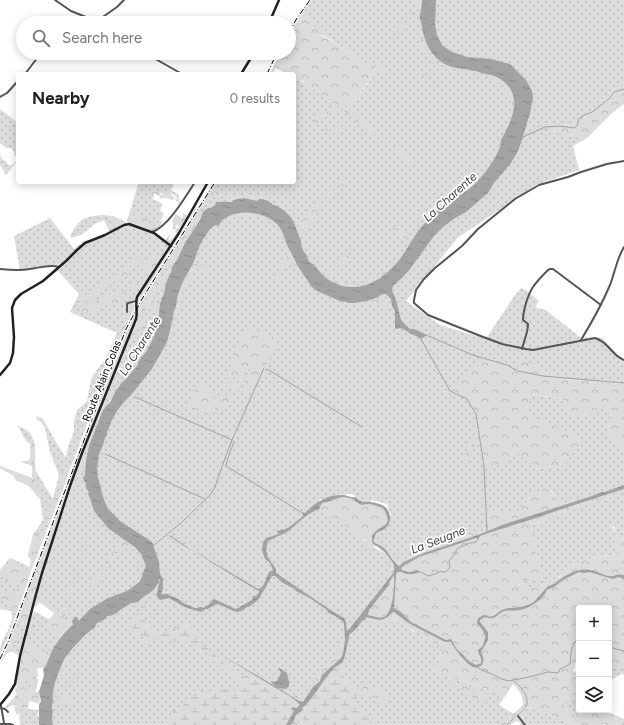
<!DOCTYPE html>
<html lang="en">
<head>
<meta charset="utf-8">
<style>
	:root { --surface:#fff; --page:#f6f6f6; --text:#202124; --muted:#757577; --line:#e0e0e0 }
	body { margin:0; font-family:Figtree,sans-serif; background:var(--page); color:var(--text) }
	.controls { position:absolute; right:12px; bottom:12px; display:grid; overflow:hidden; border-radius:4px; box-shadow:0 2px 10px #0003 }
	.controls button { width:36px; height:36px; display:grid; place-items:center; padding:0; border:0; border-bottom:1px solid var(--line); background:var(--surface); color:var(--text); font:20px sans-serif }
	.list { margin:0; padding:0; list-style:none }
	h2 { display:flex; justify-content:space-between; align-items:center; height:52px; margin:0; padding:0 16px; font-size:17px }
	h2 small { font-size:13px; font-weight:400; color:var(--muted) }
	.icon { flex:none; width:22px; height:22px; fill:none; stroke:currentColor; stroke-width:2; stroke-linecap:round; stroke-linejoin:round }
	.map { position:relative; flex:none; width:624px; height:725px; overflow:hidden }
	.search { position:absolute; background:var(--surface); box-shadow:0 2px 10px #0003; left:16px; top:16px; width:280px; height:44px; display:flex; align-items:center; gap:10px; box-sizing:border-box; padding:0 14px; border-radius:22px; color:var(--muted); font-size:15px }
	.panel { position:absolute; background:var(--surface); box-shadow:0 2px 10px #0003; left:16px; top:72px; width:280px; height:112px; border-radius:4px }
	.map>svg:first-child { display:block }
	.grass { fill:url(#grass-dots); fill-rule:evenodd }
	.forest { fill:url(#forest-crowns) }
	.wetland { fill:url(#wetland-marsh) }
	.water { fill:url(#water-ripples); fill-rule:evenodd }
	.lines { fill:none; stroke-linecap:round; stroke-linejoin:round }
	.stream { stroke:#a3a3a3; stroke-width:1 }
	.street { stroke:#555; stroke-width:2 }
	.secondary { stroke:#222; stroke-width:2.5 }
	.rail { stroke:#000; stroke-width:1; stroke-dasharray:6 2 1 2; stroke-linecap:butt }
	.labels { text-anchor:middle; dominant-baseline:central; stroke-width:3.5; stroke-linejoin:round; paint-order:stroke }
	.street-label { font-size:11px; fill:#000; stroke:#fff }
	.water-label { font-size:12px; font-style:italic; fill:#444; stroke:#fff }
</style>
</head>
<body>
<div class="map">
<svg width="624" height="725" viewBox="0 0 624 725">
	<defs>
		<pattern id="grass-dots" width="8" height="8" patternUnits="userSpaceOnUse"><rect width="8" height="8" fill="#dcdcdc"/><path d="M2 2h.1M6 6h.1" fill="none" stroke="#bbb" stroke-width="1.8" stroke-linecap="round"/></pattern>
		<pattern id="forest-crowns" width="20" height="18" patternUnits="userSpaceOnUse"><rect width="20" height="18" fill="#dcdcdc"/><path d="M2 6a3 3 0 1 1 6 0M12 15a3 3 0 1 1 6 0" fill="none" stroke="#bbb"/></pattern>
		<pattern id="wetland-marsh" width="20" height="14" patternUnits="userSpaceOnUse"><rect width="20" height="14" fill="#dcdcdc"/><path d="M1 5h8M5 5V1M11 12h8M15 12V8" fill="none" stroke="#bbb"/></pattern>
		<pattern id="water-ripples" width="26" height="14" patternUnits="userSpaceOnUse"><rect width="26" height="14" fill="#a3a3a3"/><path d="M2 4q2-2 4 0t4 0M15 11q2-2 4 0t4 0" fill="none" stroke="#8b8b8b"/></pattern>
	</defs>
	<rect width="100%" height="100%" fill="#fff"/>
	<g class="grass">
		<path d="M312,0h312v85l-12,5 -31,31 -9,4 -31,-2 4,7 24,4 11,8 -7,4 6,24 -43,15 -80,54v1l-50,61 34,24 36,11 11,1 28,-42 6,-7 5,2 13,11 -4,6 11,3 35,28 14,-1 7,1 6,6 9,11 7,5v24l-61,-5 -22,-8 -20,-10 -6,13 -48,25 9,15 9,51 31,-14 18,18 22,-3 23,-30 -53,-21 4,-21 33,5 23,17 13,-9 13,5 -5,26 17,10v83l-1,2h1v7l-1,-1h-4l-3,-5 -2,-8 -5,-2 5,16 6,12v2l-18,2 -16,3 -25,12v4l-7,5 -9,4 -4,2 -15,2 -5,-2 -3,-4 2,-2h22c0,-5 -1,-9 -3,-14l-8,-40 3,-2 10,-3 1,-2 26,-8 6,-4 7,-1 3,-3 9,-2 5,-4 4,2 6,-3 -33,3 -17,5 -10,-14 -18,3 -16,21 -31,16 -66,22 -25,13 -3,-4 1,3h-1l-1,8 -4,7 -5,5 -9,14 14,26 7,-5 13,7 5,5 11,1 1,1 -3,8 2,-4 10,4v1l7,3 3,4 -10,20 1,2 58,21 10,-4 2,1 -2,8 2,1 -5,7 15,9 -14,11h-451l5,-45 16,-35 87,-69 -90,54 -5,-5 -8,-14v2l-14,-11 -5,5 -1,-1 9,-33 33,-100 61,-155 1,-10 78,-126h78v-104c7,2 20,11 26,16h2c3,6 13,8 18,13l6,-2 3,1 1,-2 19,-22c0,-5 1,-8 5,-10 1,-6 5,-10 6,-15l-8,10c-17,-11 -33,-22 -51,-33l2,-5 -12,-3 -3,-10h-4l1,-8zM341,494c5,2 5,-1 10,0 7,1 4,9 14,7l2,1h4v-2l9,2 7,2 4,11 -17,19 -1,7 2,4 12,10 -8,-5 -3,-1 -2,-3 -1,3c-14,-16 -33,-27 -50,-38l-2,-7h-4l3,-5 5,1 6,-3 8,-2z"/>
		<path d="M0,109l18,14v37l-12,15 -6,-10v-12c1,5 1,7 6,8l1,2 3,3 4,-3 2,-2v-4l-2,-2v-3c-1,-5 -4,-4 -8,-4l-6,-5z"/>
		<path d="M139,182h28l7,3 -6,11 -16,-7 -1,9 12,6 -3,6 4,4 -7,12 2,2 -6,3 -23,-8 -3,-2z"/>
		<path d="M196,207h1l-60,97 1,-5 3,-6 41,-62z"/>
		<path d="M103,215l10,1 13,6v1l-16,9 -6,-12 -9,4 -14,11 -9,3 -2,-2c10,-18 13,-19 33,-21z"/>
		<path d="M50,218l24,31 10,-8 8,-2 -14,9 -11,10 -8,7 -39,5 -6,-34z"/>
		<path d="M127,225l24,8 18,12 -1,3 -33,52 -4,1 3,3 1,3 -15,31 -92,241v2l-20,56 -8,18c0,-3 0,-7 1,-10 3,-10 14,-22 10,-34l-11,-2v-39l10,-12 20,9 1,-8 -3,-3 5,-21 10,-15 -3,-21 -11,-13 -13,-6 -3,-5 -13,-7v-2l32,12v-11l-1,-2 -10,-3 6,-1 3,-2v-15c-7,-5 -8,-13 -13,-19 3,2 8,4 11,6 11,10 5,28 8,40l17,28 6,-24 -9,-23 -5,-24 -4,-6 -5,-3 1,-3 6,3 13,23 10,16 2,-12 6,-14v-11l3,-11 10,-9 4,-22 3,-5 11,-15 12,-26 -47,-21 9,-18 -21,-23 -2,1 -21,16 -5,2 7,-4 45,-39c7,-5 14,-7 21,-10 9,-4 16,-10 24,-12z"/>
		<path d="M136,312l-1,5 -56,139 -9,24 -20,62 16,-49 -3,7 58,-155z"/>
		<path d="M34,611l14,8h2l3,-4 1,1 10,16 -9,13 -5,12 -24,-7h-2l-2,22 1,1 -3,9h-2l-2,2 4,-23 12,-47z"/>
		<path d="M23,619l-1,6h2l3,-3 -8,33 -7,-3 -5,1 3,-3 1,-8 5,-8 -3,-1 2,-5 3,2z"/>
		<path d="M622,666h2v8l-5,1 -10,6 1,-10 4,-3z"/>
		<path d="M577,677l2,1v31l-3,7 -4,4 -1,-2 1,-5 2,-1h-6l-5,-5v-4l7,-6v-7c4,-4 4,-9 7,-13z"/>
		<path d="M26,679h8l2,2h-5l4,6 -2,4 -2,-1v-3l-3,3 -7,3 1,6 7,2 -1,8 11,1 -2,6 2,1v8h-19l3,-7h-3c1,-6 0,-7 0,-12l1,1 2,4 1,-2 -5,-17 2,-1 3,-4z"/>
		<path d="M523,705l4,2 -2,2 3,-2 48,18h-49l-6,-10 4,-6 -4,-2z"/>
	</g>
	<g class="forest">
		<path d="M414,0h5v6l-23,29 -1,-1 1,-2 21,-28v-1l-2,1 -1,-1z"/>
		<path d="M305,8h1v2l2,-1 -4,7h3l4,2v2l-1,2 1,4 6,1 5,-1 1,3h2l1,1 -5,5c18,10 34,21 51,32l8,-10 2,-1v2l-2,2 -2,4 4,2 9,10 -8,-4 -7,-6 -2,6c-4,2 -5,5 -5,9l-19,23v3l13,10 4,4 -16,-12 -1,-2 -4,-2 -1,1 2,2 2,1 6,6 22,18v1h-4l-23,-18 -1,1 -10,13 -2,2h-1l-1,-2 13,-15 -3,-3 -2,-3 -4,1 -4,3 -2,-1 -16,8 15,12h3l-1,2c-8,-3 -13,-11 -21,-13l-2,1h-3v-2l8,-3 3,-4 3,1 17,-7c-5,-5 -14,-7 -17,-13h-2l-6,-5 -5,-3 -3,2 -2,-2v-5c-4,0 -6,-2 -10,-3v-4h-7l-11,-6 -4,6h-2l10,-21h9v-18z"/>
		<path d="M421,40h4l1,3 -2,1v3c3,2 3,6 6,10l4,-2c6,7 14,11 24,13 3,1 6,1 10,2 -5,0 -12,0 -16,-3l-3,1 -10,-7 -6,-3 3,5 -12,12 9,7v3h-1l-10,-9h-3l-2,-2 4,-1 11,-12 -3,-4 -2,2 -2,-2 -6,-15z"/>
		<path d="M485,74c14,3 27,10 28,25l1,1v7h-2v-1l-3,-9 -5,-10 -1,-4c-7,-1 -14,-4 -18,-9z"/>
		<path d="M624,85v19l-12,9 -26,26 -6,3 -11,-8 -25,-4 -3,-7 31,2 9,-4 31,-31z"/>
		<path d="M381,136l11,8 1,3 3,1 4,3v3l3,-1 10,8 1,2 -9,-2 -22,-19 -3,-2z"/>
		<path d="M342,175h5l-3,3 -3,1 2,3v3l-4,4 1,1 -4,3v-2l4,-6 -1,-1 -4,3v3l-2,-1 -1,1v2l-6,6 -10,14 -2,-1 -2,2 1,1v1l3,3 -3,1h-2l-2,-3 -3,6 -3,2 1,2 6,-6h1l-1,5 -5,6 -6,-2 -1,-2 3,-5 20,-21z"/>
		<path d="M217,182h4v1l-5,4v2h4l2,3 -4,3 -3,-3h-2v1l2,1v1h-3l-7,10c-1,-9 7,-15 12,-23z"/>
		<path d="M151,189l9,3v2l1,1 3,-1 4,2 3,-6 8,5v6l2,1 -1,1 -4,-2 1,-3 -5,-5 -1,2 5,4 -1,1 -1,-1 -2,1c-4,-2 -8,-3 -12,-1l-1,-4h-3l-2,-2v5h-3l-2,-3z"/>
		<path d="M247,195l11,2 1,-2c4,1 10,2 13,5l-5,1 -8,-2 -2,2 -6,-2 -19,3h-14v-2l2,-1z"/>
		<path d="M448,199l5,1 -14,8 -7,9 -4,2 -5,7 -11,15 -3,1 -5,-3 -3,-4 -4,-2 -9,-10 3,1 1,2 14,8 3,4h1l2,-1h2c6,-17 21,-28 34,-38z"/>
		<path d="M132,205l-1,12 3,-2 1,4 2,-3 10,2 2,-4 -2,8 2,3 3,1h5l4,-6 1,2c-1,5 -6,8 -11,9l-1,-4h-3l-4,-3 -4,2 -12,-5z"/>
		<path d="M198,212h2l-3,6 3,2 -4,7 -2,-4h-1l-1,3 2,2v2l-8,10 -1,-1 -3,4 2,1 -7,16 -4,5 -6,1 -6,8h-1v-2z"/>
		<path d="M184,213l4,3 -17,28h-2l-4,-3 4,-6 1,1 -2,5 5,-3 2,-3 1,-1 -1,-4 4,-3 -2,-3 -2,5h-2v-5l-1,-2c1,-3 2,-6 4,-8l6,4 1,-1v-3z"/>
		<path d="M248,213l9,1 12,4 9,6 18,39 14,20h-2c-6,-8 -24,-29 -22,-39h-1l-1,-1c-2,-5 -3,-10 -6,-14 -10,-14 -28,-17 -44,-13v3l-2,3 -4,-2v-3l6,-3z"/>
		<path d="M113,216l13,6v1l-16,9v-1l3,-2 1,-7 -2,-2 -3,1 -1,-1h-3z"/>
		<path d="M161,254l2,1 -11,18h-4l-1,-1 1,-2 -3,-2h-7v-4l-2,-1c-4,1 -8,3 -7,7l-3,3 3,2 -5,1 -41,27 -6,-3 1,-2 9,-4 3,-3 14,-8 8,-6 23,-22c5,4 8,9 14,12l1,-2 -3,-4 5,-1v-3l1,-1 3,2 2,-3z"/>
		<path d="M349,254l1,2 -10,11 -8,11c18,14 39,4 54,-9l2,1v2c-7,5 -15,11 -24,14 -17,6 -35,-3 -46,-16 -5,-5 -9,-9 -12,-15h2l3,5 18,17 2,-5 4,-2 12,-15z"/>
		<path d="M286,256l3,1c0,5 -4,7 -4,12l-2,1c-2,3 -4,6 -2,10l-3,1 -2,-1v-1l2,-4 -2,-3 3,-1v-4l3,-2z"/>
		<path d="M196,263l15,8 -1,1c-4,-1 -10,-3 -12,-6l-2,1 -4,6 1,4c-10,4 -14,31 -16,42l-1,1 1,-11 -1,-1 2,-14 3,-8 3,-4 2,-6 3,-3v-3l3,-5z"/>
		<path d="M164,274l3,2v2l-3,1 -12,22 5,1 3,2 -2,19 -2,4c-1,-6 1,-13 2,-19l-7,-3 -5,2v3l-3,2 -2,-1 -1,-2 7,-9 -1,-2 1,-3 9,-11 1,-6z"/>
		<path d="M147,275h3l-8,13 -3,1 -2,-2 -13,5v3l-2,2 1,3 -3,4 -3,1 -4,-3 -3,1 -18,11c-5,0 -12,-2 -12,-8h4l34,-16 5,1 10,-6 8,-2z"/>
		<path d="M377,297l1,4 8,1 7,5 -5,1 -17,-4 2,-2 -2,-1 -21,3 -1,-1h4z"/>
		<path d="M131,301l1,2 -2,7v6l-12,28 -5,8h-1l7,-18c0,-4 2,-4 4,-7 2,-3 3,-7 3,-11l2,-1 -1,-11z"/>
		<path d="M174,310h1c-1,14 -4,30 -11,43 -3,6 -8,10 -11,16l-2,1 16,-28z"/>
		<path d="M140,312l1,4 1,2 -1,4 1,2 12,4h2c0,11 -8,22 -15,29l-1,-1 7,-9 6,-14 -10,-3 -8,-5v-4l4,-5v-2z"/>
		<path d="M249,327l29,12 -16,37 -2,2 -3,6 -7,2v5l-4,1 -2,-2c2,-6 1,-8 -4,-12l1,-3h1l4,3h1l1,-6h1l2,-4h-4l-5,6 -10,5 -7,-2 8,-17 6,-18z"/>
		<path d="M488,356l26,17 7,-12 16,4 4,6 22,8 61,5v64l-17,-10 5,-26 -13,-5 -13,9 -17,1 -6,-18 -33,-5 -4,21 54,21 -2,12 -18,21 -4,-3 -22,3 -18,-17 -21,16 -10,-3 -6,-31 -10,24 -1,1h-3l-1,-2 14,-32 -2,-11 -9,-15 -17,-8z"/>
		<path d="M107,362l2,4 -6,17 -3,2 -1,-4 3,-6 -2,-5z"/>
		<path d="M236,378h2l-1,5 4,4v3h-5v-2l-2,-1 -3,2 -3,-1 -5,-4 1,-1 3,1 2,-2 -1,-3h1l2,5 1,1 2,-2 1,-4z"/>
		<path d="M198,384l6,2 8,5 1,5 -1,-1 -1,1 3,6 1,-2 -1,-2 1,-1 2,1 4,-3 11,1 4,4 -4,2 -2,-1v2l-2,1v4l-1,1h-3v2l-5,4 -5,-2 1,-5 -2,-2 -2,6 -7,-1 -1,1 -10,-1 -4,-3 -1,-4 2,-1c1,-7 4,-13 8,-19z"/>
		<path d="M119,386l1,1c-7,7 -9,17 -17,22 0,5 -8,21 -10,26 -5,11 -8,28 -8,40l-1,1 -1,-1 1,-1 -1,-9 -7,12v6l-3,2 1,4 -1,1h-3l23,-64 15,-35 4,2 5,-6z"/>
		<path d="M225,428l2,4h3l3,-2 2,1 1,2 -4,9h-2l-8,-6h3l-3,-2z"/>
		<path d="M20,429l5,4 4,6 2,-1c8,9 2,21 3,31 0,3 1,6 2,10 0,1 -1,2 -1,3 1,2 2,3 3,6l2,1v3l2,1v4l-2,2 -11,-13 -13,-6 -3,-5 -13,-7v-2l32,12v-11l-2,-2 -9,-3 6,-1 3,-2v-15l-4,-3z"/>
		<path d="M58,468l2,4 6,1 2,3 -20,51h-1c2,-11 4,-31 12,-37l-1,-4 2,-10z"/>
		<path d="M544,489l6,1 11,14 17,-5 2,-5 8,1 5,3 14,-5h3l1,3v2h-3l-3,1 -4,-1 3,4 -1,1 -7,-2 -8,2 -4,3 -7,1 -6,4 -26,8 -1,2 -10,3 -3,2 8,40c2,5 3,9 3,14h-22l-2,2 2,4 4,-1 2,3 15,-2 4,-2 9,-4 7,-4v-5l25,-12 16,-3 18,-2v-2l-6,-12 -5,-16 1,-1c5,5 5,11 9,16h4l1,1v126l-10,2 -1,2 -4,2v-6l1,-2 -1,-1v-55h-30v48h-1l-5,15 3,1 3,2v4l-2,-1 -2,4 2,2 -2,3 -2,1 1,2 -4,1 2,3 -2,4 2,1v1l-2,1 -1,-2h-1l-2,4 -3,1 1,4h2l2,5 4,-3 2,2 -2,2 2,3 -3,2 1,2 4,-4v-5l3,-2v-2v3h25l20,9v6h-19l-1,-2 -1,2h-27l-53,-20c0,-8 -4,-16 -10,-21l-9,14 -4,-2 3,-7v-1l-3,3h-5l-3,1 -58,-21 -1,-2 10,-20 -3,-2v-2l-7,-3 -2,-2 -4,1 -1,-3 -3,-1 -3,5 4,-9 -3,1c-10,-3 -17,-10 -26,-15l-8,5h-7l-12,-2 -3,-2 -1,-3 9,-19 -1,-1c3,-5 6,-10 10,-13 6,-7 10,-11 10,-20h1l2,1 25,-13 66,-22 -1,-22 32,6 16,-21z"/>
		<path d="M66,492l-16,52 -1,9 2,-2h1c1,5 -2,12 -5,16h-2l3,-10 -4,5 -17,60 -2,3h-2v-6l-3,11h-2l-3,-2 16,-45z"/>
		<path d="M344,497c3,1 6,2 9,3 3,1 5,4 8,5 3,1 6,-1 9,-1 1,0 12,3 12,3 5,3 8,12 5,17 -2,2 -10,6 -13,8l-1,12 1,2 -1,3 -1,1h-2l-4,-9 -20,-15 -24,-15 -1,-7 1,-1c8,-1 14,-5 22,-6z"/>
		<path d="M90,498c3,12 8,21 17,30 14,13 28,14 37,33v1c-6,-8 -11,-18 -22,-17v2l-4,3 -6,12 -13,16 -3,9 -4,2 -2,-2 1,-4 10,-9 8,-16 7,-9 1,-4 4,-4 -4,-4 -4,-1 -2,-3 -10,-8 -3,-7 -6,-6v-4l-6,-6 1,-2z"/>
		<path d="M191,509l2,1v3l-17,18 -4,3 4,5 10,4 1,5h-1l-2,-1 -14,-9h-3v2l10,7h-1l-11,-6 -4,3 -5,2 4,9 2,17c7,6 2,14 3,21l-4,1 2,-5v-10l-3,-5 -1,-12 -7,-21 3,-2 1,1h2l26,-23z"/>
		<path d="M39,527l-3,7h3l5,-5 2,3 -14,36 -2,-1 1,-8 -3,-3 5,-21z"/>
		<path d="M10,558l5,2 -4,2 1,1c7,1 14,5 18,11l-10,29 -6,11h-1c2,-9 -6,-12 -13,-17v-6l7,4 11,-6v-2l6,-5 -2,-1c-7,3 -9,4 -16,1l-1,-4 -4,-2 -1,2v-8z"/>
		<path d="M37,598l2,1 16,12 1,-1 5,2 2,4c2,-3 1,-7 4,-10h1l-6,19 3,2 1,-2v-2l1,-3 2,1 4,-7 1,1c-1,5 -4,7 -6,11l1,2 -5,5 -2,-2h-4l-1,-1 1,-2h-1l-3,2 5,3v2h-4l-16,-16 -6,-3v-2l15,11 4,-3 2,-11 -5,-2 -12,-9z"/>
		<path d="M32,619h1l1,2 -6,22 21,10 -1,2h-3v-2l-5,-2 -1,1 1,2 10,3 -5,11h-6l-2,1 1,7 -2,2 2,2 -1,7 -2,4 3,1 1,-3h1c-1,5 1,10 -1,15 -5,-2 -11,-4 -16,-3l-1,-2 -1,-6h2v-2l2,-1h3l1,-2 2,-1v3l2,1 2,-4 -1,-1 -1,1h-2l-2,-5 6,-1 -1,-2h-8l-2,8 -3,5h-2l4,12h1l1,1 -1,5 -1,1 -2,-4h-1l1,5 -1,5 3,1v7h-3l-1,-12 -2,2c-2,-3 -3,-7 -2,-10h-2l-6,3 -2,-1 12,-13 -2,-4v-2l2,-1 -1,-3 2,-3 2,1 2,-4 -1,-2 2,-3 -4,-2c0,-4 1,-7 4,-9l-2,-6 3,-6 4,1 1,-2 -1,-2 -3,-1 -1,-2 6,-24z"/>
		<path d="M13,633l6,1 -3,9 -1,1 -4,-2 -1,3 1,3 -10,14z"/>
		<path d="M342,638h2l1,2 -2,14 -3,5 -18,16 -2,6 -4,3 -2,-3 1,-2 13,-16 7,-4 -1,-2 3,-5 4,-13z"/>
		<path d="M69,653v2l-2,2v3c-4,3 -5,11 -6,15l1,1 12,4 6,4 -14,-4 -7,-4 -1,1 -1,9 -1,2 2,2 -2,4v3c4,-2 11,-1 16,1v5c-5,2 -11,4 -16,0 1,-2 1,-4 0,-6h-2c-2,-11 7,-36 15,-44z"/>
		<path d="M445,680l44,15 1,1 -5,7h-1l-38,-21z"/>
		<path d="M364,682l3,2h5l2,4 2,-1 12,7 1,2 -3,5 -4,2 -20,-10 1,-10z"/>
		<path d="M309,685h6l-12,16h-4l-6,-4 4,-3 3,-1 1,2 5,-3 2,-3 3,-2z"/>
		<path d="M521,707l4,2 -4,7 6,9h-6l-3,-4h-2l-5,4h-11z"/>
	</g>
	<g class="wetland">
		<path d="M87,536l-14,55 -7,20 5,-18 -10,-8 9,5h2l14,-51z"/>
		<path d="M142,605l3,1 -1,5 -3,3v4h3l2,7 2,-2h1v1h1c3,13 16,8 26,7l1,-1 -10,-8 -11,-7 -1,-2v-4l2,6 20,13c2,-1 4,-2 6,-3 11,-2 12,12 18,18l2,-1v2l6,4 -5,6 -3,-2h-5l-2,-5 -4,-4 -5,-1h-6l-21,-4 -5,1 -6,4h-3l-1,-2 1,-4 -7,-2 -1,-3 -7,-7 2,-7 4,-3 5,-2v-1l-1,-3z"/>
		<path d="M210,650l12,12 17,12 5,2 5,-1 1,-1 -6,-6 26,17 25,14 5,5 -3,4h-2c-3,6 -6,11 -9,17h-82l-9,-4 7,4h-35l7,-15 3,2 4,-1c6,-15 8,-13 20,-21 7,4 11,1 17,-2l3,2h8l2,2 2,-1 8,-7 -3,-4h-3c-3,-6 -7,-7 -12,-10 -4,-1 -5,-4 -7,-7 -3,-3 -7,-3 -10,-7z"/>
		<path d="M339,665l5,4 -1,3h-3v2l9,8 -1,1c1,2 3,2 4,4h1l3,3 3,1c-1,13 -9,12 5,21l1,2 -1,2 5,2h2l2,1 1,-1 -1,-2h3l2,3 -6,2 -1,-1 -4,5h-55l-3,-1h-1l-1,-2h-1l-1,-2 -4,-2 -1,-2 -2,-2 5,-4 -2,-2c4,-2 5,-4 7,-7 9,-10 19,-29 31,-36z"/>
	</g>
	<path class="water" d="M422,0h14l-1,24 2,11 5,10 8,6 17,6 24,2 19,5 16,16 6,11 1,7 -3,15 -9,30 -3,8 -7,12 -17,20 -6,10 -22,19 -11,6 -12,9 -9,9 -24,33 -7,8 -10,9 -1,4 4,10 5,20 9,9h4l13,6 -6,4c-4,-3 -9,-4 -13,-7 -5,-3 -6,-5 -12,-3l-1,-1v-17l-3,-5 -1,-7 -5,-5h-4l-4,3 -11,4 -14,2h-5l-1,-1 -7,-1 -23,-10 -5,-4 -13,-19 -11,-21 -1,-3 -1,-1c-1,-6 -5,-15 -9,-19 -12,-12 -36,-15 -50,-7 -4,3 -7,4 -8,9 -1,0 -2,-1 -3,-1 -6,1 -16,19 -18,25 -2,3 -2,8 -4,11 -5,11 -12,20 -15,31 -3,7 -2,15 -5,19l-4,20 -3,11 -6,11 -10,17 -20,25 -8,8 -6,8 -5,9 -4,10 -1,2v3l-2,3 -2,7 -4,9 -2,15 1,2 -1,2 6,24 5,12 12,12 32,21 2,4v2l5,14 1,12 3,5v10l-2,5c4,1 6,-2 9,2l5,1 10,7 10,4h3l1,-1h2l2,1 8,-5 1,-3 2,-1 22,10 16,-9 1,-4h3l3,-4v-1l-14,-8 -58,-36 71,42c7,-2 8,-11 11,-17l4,-2 -3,-7 -2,-2 -2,-1c-4,-5 -6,-18 1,-22 4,-2 9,-3 12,-4l-3,-4c10,3 19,-8 27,-14v-2l-2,-1v-1l4,1c10,-11 23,-19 39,-18 5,1 7,3 12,2 4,6 8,4 14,5 10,1 20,4 20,16 0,10 -7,12 -14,15l-3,9c4,2 8,3 12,7 5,5 8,14 14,17l7,-5 18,-8 54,-18 24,-10 90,-29 10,-4h3l19,-7v4l-3,1c-26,8 -53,17 -79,26 -21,7 -42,13 -62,20l-2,4 -1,-2h-1l-57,19 -14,8 -4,3 1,2c5,2 10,3 15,0l4,2c-4,1 -10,3 -14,2 -5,-1 -5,-3 -10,-2l-1,3 -2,33 7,4 10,10 35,18 5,-1 5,9 13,13 7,4 5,-2c1,-7 -3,-8 -3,-13 3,-2 5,-4 6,-8 3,-9 -2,-12 -7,-19l1,-5 6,-3c11,5 12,-3 20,-6 3,-1 6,-1 9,-1 9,-1 21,-3 25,-11l1,-1 9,-10c7,-1 12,-8 19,-11 14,-7 18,-7 33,-2 3,1 6,3 9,3 6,1 7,-3 15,-1v4l-6,-2 -5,2 -4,-1 -19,-6 -7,1 -4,-1 -16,8 -9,7 -7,3c-5,11 -16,17 -27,20 -5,1 -11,0 -16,1 -9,4 -7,10 -19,6l-5,3v2l8,10v8l-7,12c2,5 4,8 1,13 -3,2 -6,3 -9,2 -7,-3 -19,-19 -22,-25h-6l-31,-16 -7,-4 -13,-10h-1c-11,11 -13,8 -27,5l-1,3 -3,1 -6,8 -7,6c0,3 -4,22 -5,24 -2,4 -5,6 -9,8 -2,2 -4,5 -6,7 -8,9 -18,28 -27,34l1,2 -7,5 -3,7 5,3 -6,-2 -1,2h-5l8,-14 -3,-2 2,-2 2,1h2l3,-3c-7,-9 -22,-15 -31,-21 -17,-10 -34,-21 -51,-31l57,33 -5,-5 4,1 3,-1 4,-8 -3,-6 9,6 2,9v4l-3,3 -8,-1 21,13 4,1 10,-15 7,-6 2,-6 18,-16 3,-5 2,-14 -1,-16 -1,-3 -15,-9 -2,-3 -2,-1 -14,-10 -14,-7 -1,-2 -12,-6 -8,-7h-3c-3,4 -5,9 -7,13 -3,4 -4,5 -5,9l-11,9h-2l-5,4 -6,1 -18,-8 -4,1 -6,4h-2l-5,3 -14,-4 -6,-3 -12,-7 -9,2 -4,-5 2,-5v-2l2,-8 -1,-1v4c-2,1 -3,3 -4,5 -3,4 -7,6 -10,8 -6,3 -4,7 -14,7 -2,2 -4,2 -6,4 -7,3 -9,9 -18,9l-2,3 -9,5 -1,3 -10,8 -14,15c-2,3 -4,5 -6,8 -2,3 -7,16 -8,19 -3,7 -5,18 -4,25 -1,3 -2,6 0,9 -1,4 -1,10 0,14h-14v-20l2,-4 -2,-9 5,-17 -1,-5c5,-7 7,-16 11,-23 6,-9 10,-15 19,-22l-1,-4 3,-4h2l2,4 11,-12 18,-11 19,-7 11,-8 2,-2 3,-7v-2l3,-6 -5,-12 -5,-6 -28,-20 -14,-17 -4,-13 -2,-4 1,-2 -3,-4v-4l-2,-3 -1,-4 2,-2 1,-15 3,-14 14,-36 4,-5 3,-2 6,-13 3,-3 2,-4 4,-3 12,-14 4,-9 5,-5 8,-15 2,-9 2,-5 2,-19 4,-11 2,-10 3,-7 2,-3 1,-6 5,-7 8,-17 15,-23 3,-8 5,-4h2l5,-2 1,-4h16l1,-2 11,-2 13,3 2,-2c4,0 11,2 13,5 12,5 20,11 24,24 2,4 2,8 5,12 0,2 0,6 1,8 1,2 2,4 3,5 2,3 3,6 4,9 2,1 4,2 5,3 5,6 9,11 15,15 27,17 54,1 71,-21 8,-11 14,-23 22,-33 4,-4 8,-7 11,-10 2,-3 4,-6 6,-8 12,-9 26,-14 37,-25 9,-10 19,-23 24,-36 1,-3 0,-6 2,-9 10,-17 21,-42 1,-57 -7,-6 -17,-7 -25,-9l-2,-1c-5,0 -8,-2 -12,-2 -5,-1 -10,-1 -15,-3 -17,-7 -24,-22 -27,-39 0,-3 -3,-8 -2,-12 0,-2 1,-4 1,-6 1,-3 1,-6 1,-9zM344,497l8,2 9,6 9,-1 13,4c15,25 -11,14 -11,32 0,6 4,5 8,8 4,2 12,13 14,17 0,2 0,4 0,7l-33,42 -1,2c-5,4 -8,11 -13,15l-1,-9 -2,-4 -12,-7 -56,-38v-4l-9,-13 1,-1 -2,-4 2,-10c2,-1 4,-2 6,-3 6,-3 11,-4 17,-9 8,-7 18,-17 28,-20l3,-6c8,-1 14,-5 22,-6zM394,575c1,8 -1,39 -10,42 -5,2 -11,-1 -16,-2l1,-5 20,-25 1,-4z"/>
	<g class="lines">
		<g class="stream">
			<path d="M523,137l22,-10 15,-1 14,2 3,-2 2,-7 5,-4 8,-3 18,-14 4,-6 10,-3"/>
			<path d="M426,335l47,20 34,10 11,6 25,5 81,7"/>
			<path d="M421,339l29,52 17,8 9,15 8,52 3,66"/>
			<path d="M267,369l95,58"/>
			<path d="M135,397l97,43"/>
			<path d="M234,442c-3,8 -7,16 -8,24l75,46"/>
			<path d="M105,454l100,45"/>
			<path d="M170,536l18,12"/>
			<path d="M154,545l27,-22 29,-28 5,-8 9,-26 8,-21 32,-72"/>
			<path d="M421,572l7,4 7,-2 6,-3 2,1h3l4,-5 -1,-6 7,-8v-3l2,-2 12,-5 6,-1 2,-3"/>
			<path d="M609,647l15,4"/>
			<path d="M476,667l26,12 6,2 21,-4 19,-5 10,1 2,-4 10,-5c1,-9 0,-20 9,-25"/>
			<path d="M514,681c6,5 15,15 13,23 -1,4 -6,8 -9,11"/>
			<path d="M507,725l8,-8"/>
		</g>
		<g class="street">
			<path d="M55,0l16,11 30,12"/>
			<path d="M97,21l20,-14 7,-7"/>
			<path d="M89,23l5,-3"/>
			<path d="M145,53l37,21"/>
			<path d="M25,74l13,-17 7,-4"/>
			<path d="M0,97l7,-4 11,-12"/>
			<path d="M624,161l-17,3 -26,8 -13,5 -29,8 -24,14 -37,30 -16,17 -27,22 -11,11 -8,11 -2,10v3l14,12 50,20 24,9 24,5 7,1 62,-12c14,4 16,17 29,22"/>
			<path d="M152,232c16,-5 34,-36 43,-50"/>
			<path d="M0,269c10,1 20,2 30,0 9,-1 19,-5 29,-2"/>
			<path d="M127,312v-8l1,-1 8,-2"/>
			<path d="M581,340c11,-18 21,-36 29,-55 5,-13 7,-27 14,-38"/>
			<path d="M522,349c2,-9 6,-16 6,-25l-5,-4c0,-9 5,-26 10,-33 4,-6 10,-12 15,-17l2,-1h3l48,36"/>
			<path d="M0,705l1,1 3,17"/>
			<path d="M1,708l4,1 3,3"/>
			<path d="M518,716l7,9"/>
			<path d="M0,724h10l3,1"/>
		</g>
		<g class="secondary">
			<path d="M269,23l10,-23"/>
			<path d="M241,74l13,-21"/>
			<path d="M0,375l10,-12 3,-10 1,-16 -2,-29 3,-8 6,-6 22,-13 23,-20 11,-11 8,-7 20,-8 19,-10 5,-1 25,9 17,13"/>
			<path d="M0,705l9,-11 6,-10 5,-28 15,-58 7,-25 28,-87 12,-33 54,-134c2,-7 -1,-14 1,-22l42,-64 29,-51"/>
		</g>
		<g class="rail">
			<path d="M289,33l8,-15 13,-18"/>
			<path d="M267,74l10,-21"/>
			<path d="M0,659l8,-17 118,-313 16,-30 73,-117"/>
		</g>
	</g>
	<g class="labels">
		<g class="street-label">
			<text transform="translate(102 381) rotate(-68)">Route Alain Colas</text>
		</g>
		<g class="water-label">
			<text transform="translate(450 197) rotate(-42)">La Charente</text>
			<text transform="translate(140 346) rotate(-58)">La Charente</text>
			<text transform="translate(438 540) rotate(-21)">La Seugne</text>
		</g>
	</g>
</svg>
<div class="controls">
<button>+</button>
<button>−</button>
<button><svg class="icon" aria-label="layers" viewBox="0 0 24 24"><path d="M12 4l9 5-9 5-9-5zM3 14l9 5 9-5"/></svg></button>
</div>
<div class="search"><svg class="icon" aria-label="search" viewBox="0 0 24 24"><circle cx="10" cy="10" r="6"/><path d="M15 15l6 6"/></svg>Search here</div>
<section class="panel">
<h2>Nearby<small>0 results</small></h2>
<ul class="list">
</ul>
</section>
</div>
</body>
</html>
